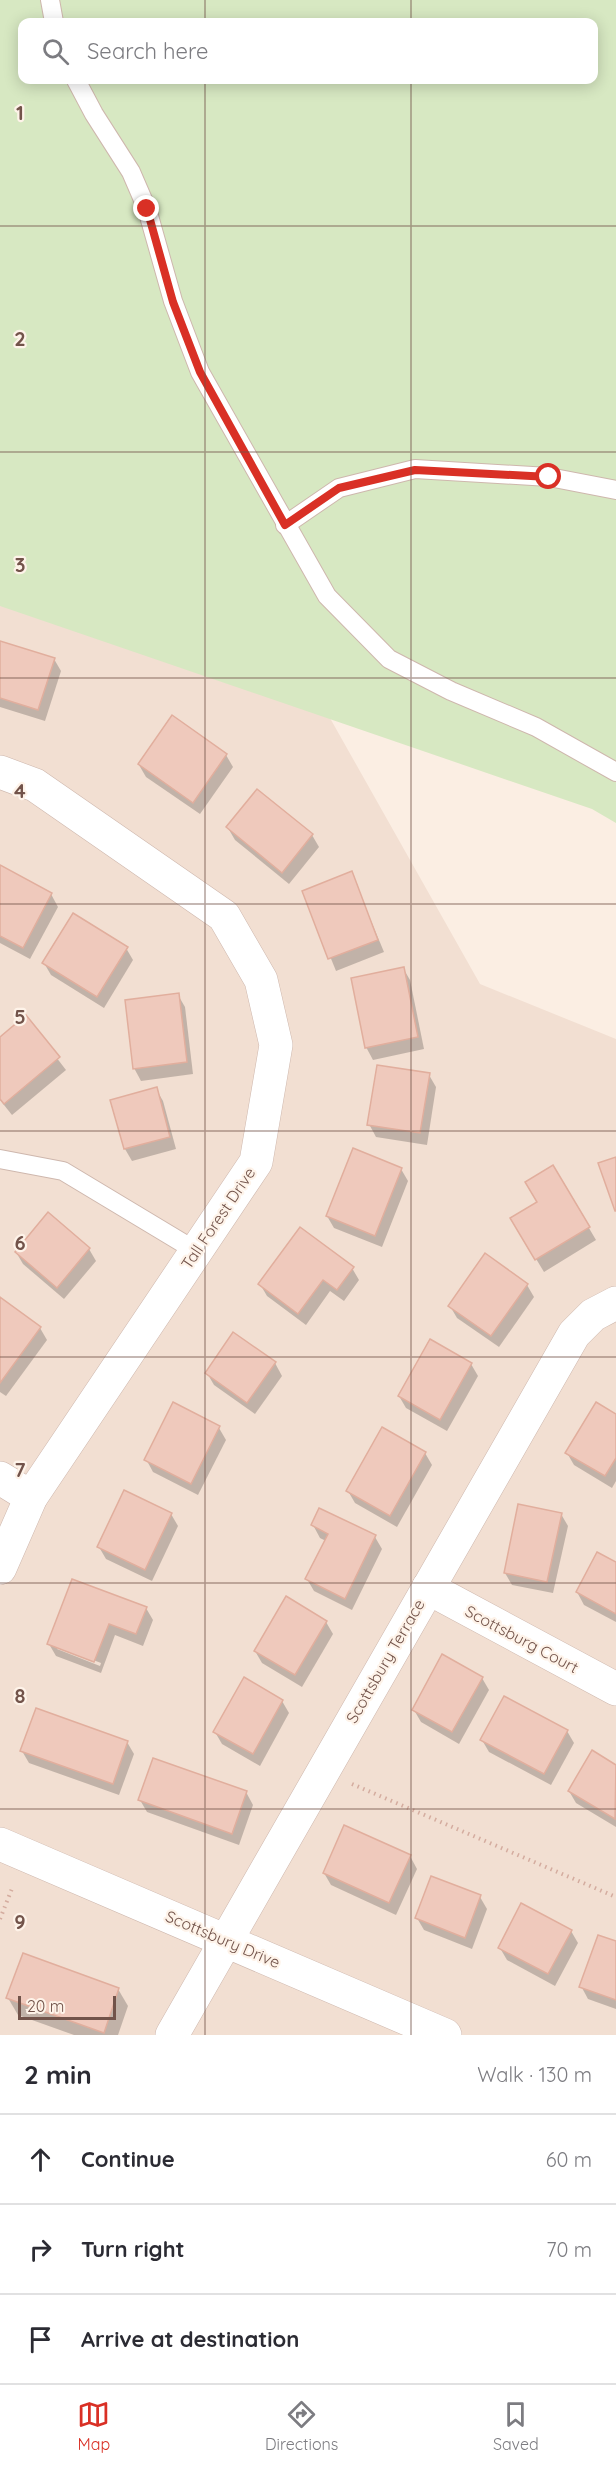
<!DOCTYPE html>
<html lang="en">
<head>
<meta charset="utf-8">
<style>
	:root { --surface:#fff; --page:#f2f2f3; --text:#2b2b33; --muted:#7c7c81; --line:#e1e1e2; --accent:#d93025 }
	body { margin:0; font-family:Quicksand,sans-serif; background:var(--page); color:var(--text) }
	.scale { position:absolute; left:18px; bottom:15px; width:98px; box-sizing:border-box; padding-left:6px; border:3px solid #72534a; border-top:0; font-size:16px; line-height:21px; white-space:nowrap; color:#72534a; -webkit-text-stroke:4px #fef3e9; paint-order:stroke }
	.stop { position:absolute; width:18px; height:18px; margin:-14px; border:4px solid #d93025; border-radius:50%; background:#fff }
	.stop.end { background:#d93025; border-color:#fff; box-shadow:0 2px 6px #0008 }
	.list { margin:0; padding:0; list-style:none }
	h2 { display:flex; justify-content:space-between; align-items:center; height:78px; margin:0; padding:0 24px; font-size:26px }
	h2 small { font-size:20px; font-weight:400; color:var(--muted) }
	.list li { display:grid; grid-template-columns:39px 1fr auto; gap:18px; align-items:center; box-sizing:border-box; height:90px; padding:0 24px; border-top:2px solid var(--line) }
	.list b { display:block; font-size:22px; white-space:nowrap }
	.list em { font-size:20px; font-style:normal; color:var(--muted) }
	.icon { flex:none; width:33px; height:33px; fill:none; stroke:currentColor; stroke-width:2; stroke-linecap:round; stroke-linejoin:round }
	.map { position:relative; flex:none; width:616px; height:2035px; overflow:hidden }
	.search { position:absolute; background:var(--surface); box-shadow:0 3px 15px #0003; left:18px; right:18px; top:18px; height:66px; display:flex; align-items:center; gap:15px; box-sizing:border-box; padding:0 21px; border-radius:12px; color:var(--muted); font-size:22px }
	.sheet { height:348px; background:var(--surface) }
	nav { display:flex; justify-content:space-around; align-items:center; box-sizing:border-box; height:84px; border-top:2px solid var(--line); background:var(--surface); font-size:16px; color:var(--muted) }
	nav a { display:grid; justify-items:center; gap:3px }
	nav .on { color:var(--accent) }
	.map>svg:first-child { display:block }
	.residential { fill:#f2dfd2 }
	.green { fill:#d7e8c2; fill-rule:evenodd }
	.shadow { fill:#0003; fill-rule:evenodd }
	.building { fill:#efc9bc; stroke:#e1ae9d; stroke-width:1.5 }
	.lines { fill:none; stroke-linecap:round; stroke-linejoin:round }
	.lane-casing { stroke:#ceb7ad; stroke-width:20 }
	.street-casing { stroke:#ceb7ad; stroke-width:34 }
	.path { stroke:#d4ac9f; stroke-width:4; stroke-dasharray:1.5 4.5; stroke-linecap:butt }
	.lane { stroke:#fff; stroke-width:18 }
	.street { stroke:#fff; stroke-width:33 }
	.route { stroke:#d93025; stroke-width:8 }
	.grid { fill:none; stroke:#72534a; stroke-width:1.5; stroke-opacity:0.55 }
	.labels { text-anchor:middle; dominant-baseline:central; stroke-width:4.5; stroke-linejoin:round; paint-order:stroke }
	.street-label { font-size:16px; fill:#72534a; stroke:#fef3e9 }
	.grid-label { font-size:20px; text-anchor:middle; font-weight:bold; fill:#72534a; stroke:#fef3e9; stroke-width:4.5; stroke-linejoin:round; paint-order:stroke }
</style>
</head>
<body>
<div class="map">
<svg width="616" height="2035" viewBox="0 0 616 2035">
	<rect width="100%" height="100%" fill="#fbeee3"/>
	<path class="residential" d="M0,557l282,76 198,351 136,55v996h-616z"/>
	<path class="green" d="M0,0h616v823l-24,-14 -592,-203zM22,22h572v58h-572z"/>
	<g class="shadow">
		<path d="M0,642l54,17 7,12 -16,50 -45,-14z"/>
		<path d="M226,755l7,12 -33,47 -54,-37 -7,-12z"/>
		<path d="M228,828l84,7 7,12 -30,37 -54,-44z"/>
		<path d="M0,866l51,28 7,13 -28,52 -30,-16z"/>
		<path d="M351,873l33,79 -48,19 -32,-79z"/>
		<path d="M126,948l7,12 -29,48 -53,-33 -7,-12z"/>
		<path d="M403,968l7,12 14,69 -51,11 -7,-13z"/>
		<path d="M178,995l7,12 8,67 -52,7 -7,-13z"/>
		<path d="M26,1018l40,52 -54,45 -12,-15v-61z"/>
		<path d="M429,1075l7,12 -9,58 -51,-8 -7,-13z"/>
		<path d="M156,1089l7,12 13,48 -44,12 -7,-12z"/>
		<path d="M553,1167l43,73 -52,32 -32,-53 27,-16z"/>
		<path d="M401,1169l7,12 -26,66 -48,-19 -7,-12z"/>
		<path d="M49,1214l40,35 7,12 -32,38 -41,-35 -7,-12z"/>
		<path d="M352,1268l7,12 -15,21 -14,-10 -24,34 -39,-29 -7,-12z"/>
		<path d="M527,1285l7,12 -35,50 -42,-29 -7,-12z"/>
		<path d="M0,1299l40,29 7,12 -41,56 -6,-4z"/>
		<path d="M275,1363l7,13 -27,38 -41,-29 -7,-12z"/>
		<path d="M471,1364l7,12 -31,55 -41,-23 -7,-12z"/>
		<path d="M616,1416v65l-4,7 -38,-23 -7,-12z"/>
		<path d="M219,1428l7,12 -28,55 -45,-23 -7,-13z"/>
		<path d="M425,1453l7,12 -35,62 -42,-24 -7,-12z"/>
		<path d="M171,1514l7,12 -26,55 -46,-22 -7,-12z"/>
		<path d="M561,1514l7,12 -15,67 -41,-8 -7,-12z"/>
		<path d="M313,1525l62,12 7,12 -30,61 -38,-19 -7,-12 19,-38 -6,-3z"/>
		<path d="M616,1563v59l-32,-17 -7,-13z"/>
		<path d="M146,1608l7,12 -10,26 -28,-11 -14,38 -45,-17 -7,-12zM57,1646l44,17 -1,3 -43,-17z"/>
		<path d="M326,1622l7,12 -31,53 -40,-24 -7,-12z"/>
		<path d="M482,1678l7,12 -30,54 -38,-22 -7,-12z"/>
		<path d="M282,1701l7,12 -29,53 -38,-22 -7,-12z"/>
		<path d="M567,1731l7,12 -23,42 -62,-33 -7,-12z"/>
		<path d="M127,1742l7,12 -15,41 -90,-32 -7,-12z"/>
		<path d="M592,1752l24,14v61l-40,-24 -7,-12z"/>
		<path d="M246,1792l7,13 -14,40 -92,-33 -7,-12z"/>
		<path d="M410,1856l7,13 -21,46 -65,-30 -7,-12z"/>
		<path d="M480,1897l7,12 -15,40 -48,-19 -7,-12z"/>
		<path d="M571,1931l7,12 -23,43 -48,-26 -7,-12z"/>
		<path d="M616,1943v66l-28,-10 -7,-13z"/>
		<path d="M118,1989l10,17 -10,29h-44l-56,-20 -10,-17z"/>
	</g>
	<g class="building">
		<path d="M0,641l55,17 -17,52 -38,-12z"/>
		<path d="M172,715l55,39 -34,49 -55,-39z"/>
		<path d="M257,789l56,45 -31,39 -56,-46z"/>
		<path d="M0,865l52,28 -29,55 -23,-12z"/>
		<path d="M352,871l26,69 -50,19 -26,-68z"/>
		<path d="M73,913l55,34 -31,50 -55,-34z"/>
		<path d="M404,967l14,70 -53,11 -14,-70z"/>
		<path d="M179,993l8,69 -54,7 -8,-69z"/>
		<path d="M26,1015l34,42 -56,47 -4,-5v-62z"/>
		<path d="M377,1065l53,8 -10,60 -53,-8z"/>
		<path d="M157,1087l13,50 -46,12 -14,-49z"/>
		<path d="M353,1148l49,20 -27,68 -49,-20z"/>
		<path d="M616,1157v54h-1l-17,-48z"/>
		<path d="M553,1165l37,62 -55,33 -25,-42 27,-16 -12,-20z"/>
		<path d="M48,1212l42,36 -33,40 -42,-36z"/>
		<path d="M300,1227l54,40 -17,23 -14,-10 -25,34 -40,-30z"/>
		<path d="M485,1253l43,31 -37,52 -43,-30z"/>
		<path d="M0,1297l41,30 -41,56z"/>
		<path d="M233,1332l43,30 -29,41 -42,-30z"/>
		<path d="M430,1339l42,24 -32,57 -42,-24z"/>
		<path d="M173,1402l47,24 -29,58 -47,-24z"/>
		<path d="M596,1402l20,12v44l-11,18 -40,-23z"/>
		<path d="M382,1427l44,25 -36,64 -44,-25z"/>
		<path d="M124,1490l48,23 -27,57 -48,-23z"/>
		<path d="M518,1504l44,9 -15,69 -43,-9z"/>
		<path d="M319,1508l57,27 -31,64 -40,-20 23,-45 -17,-9z"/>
		<path d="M597,1552l19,10v52l-40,-22z"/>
		<path d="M72,1579l75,28 -11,27 -27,-10 -15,38 -47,-18z"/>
		<path d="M286,1596l41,25 -32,54 -41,-24z"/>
		<path d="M442,1654l41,23 -31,55 -40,-22z"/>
		<path d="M244,1677l39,23 -30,54 -40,-22z"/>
		<path d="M504,1696l64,34 -24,44 -64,-34z"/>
		<path d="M36,1708l92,33 -15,43 -93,-33z"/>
		<path d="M592,1750l24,15 -1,54 -47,-28z"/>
		<path d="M153,1758l94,33 -15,43 -94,-34z"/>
		<path d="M344,1825l67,30 -22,48 -66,-30z"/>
		<path d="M431,1876l50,19 -16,43 -50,-20z"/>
		<path d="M521,1903l51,27 -24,44 -50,-26z"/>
		<path d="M598,1935l18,6v59l-37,-13z"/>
		<path d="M23,1953l96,35 -15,45 -98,-35z"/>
	</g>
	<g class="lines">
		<g class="lane-casing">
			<g id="lane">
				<path d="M50,0l4,22"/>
				<path d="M76,80l18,34 37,58 16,37 26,92 27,71 127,224 62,63 62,32 85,36 80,45"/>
				<path d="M285,525l54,-37 76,-19 134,8 67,13"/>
				<path d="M0,1159l63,12 133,80"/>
			</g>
		</g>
		<g class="street-casing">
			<g id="street">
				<path d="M0,772l35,13 189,131 37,64 15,65 -20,117 -225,335 -31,71"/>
				<path d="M0,1478l31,19"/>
				<path d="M428,1588l188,101"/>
				<path d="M0,1844l445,191"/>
				<path d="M172,2035l402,-701 19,-19 23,-12"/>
			</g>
		</g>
		<g class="path">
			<path d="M352,1784l264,113"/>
			<path d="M0,1919l13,-33"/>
		</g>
		<use href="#lane" class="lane"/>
		<use href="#street" class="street"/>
	</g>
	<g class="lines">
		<path class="route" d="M147,209l26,93 27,70 85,153 54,-37 76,-18 134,7"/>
	</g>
	<path class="grid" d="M205,0v22M411,0v22M205,80v1955M411,80v1955M0,226h616M0,452h616M0,678h616M0,904h616M0,1131h616M0,1357h616M0,1583h616M0,1809h616"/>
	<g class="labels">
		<g class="street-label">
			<text transform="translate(218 1218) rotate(-56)">Tall Forest Drive</text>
			<text transform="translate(522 1639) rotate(28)">Scottsburg Court</text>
			<text transform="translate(385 1661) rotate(-60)">Scottsbury Terrace</text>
			<text transform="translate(223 1939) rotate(23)">Scottsbury Drive</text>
		</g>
	</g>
	<g class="grid-label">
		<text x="20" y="120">1</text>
		<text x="20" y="346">2</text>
		<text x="20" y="572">3</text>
		<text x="20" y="798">4</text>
		<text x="20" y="1024">5</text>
		<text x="20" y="1250">6</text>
		<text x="20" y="1477">7</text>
		<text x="20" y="1703">8</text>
		<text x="20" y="1929">9</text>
	</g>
</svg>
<div class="scale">20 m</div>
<div class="stop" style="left:549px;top:477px"></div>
<div class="stop end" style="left:147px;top:209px"></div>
<div class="search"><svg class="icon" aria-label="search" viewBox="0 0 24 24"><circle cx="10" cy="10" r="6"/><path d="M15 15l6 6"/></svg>Search here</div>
</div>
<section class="sheet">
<h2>2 min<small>Walk · 130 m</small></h2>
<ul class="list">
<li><svg class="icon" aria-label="ahead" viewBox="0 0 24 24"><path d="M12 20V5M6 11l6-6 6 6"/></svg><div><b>Continue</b></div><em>60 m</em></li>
<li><svg class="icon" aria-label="right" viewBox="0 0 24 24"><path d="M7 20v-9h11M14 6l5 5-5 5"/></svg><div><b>Turn right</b></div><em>70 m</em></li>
<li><svg class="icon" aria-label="arrive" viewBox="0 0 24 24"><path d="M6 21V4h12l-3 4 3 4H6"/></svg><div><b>Arrive at destination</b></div></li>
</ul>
</section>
<nav>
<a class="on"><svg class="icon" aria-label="map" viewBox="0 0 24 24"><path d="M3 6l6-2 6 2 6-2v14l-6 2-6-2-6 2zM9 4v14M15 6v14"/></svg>Map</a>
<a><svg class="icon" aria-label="directions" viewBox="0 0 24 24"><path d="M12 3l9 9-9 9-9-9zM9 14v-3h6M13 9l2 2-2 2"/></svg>Directions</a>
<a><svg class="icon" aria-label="saved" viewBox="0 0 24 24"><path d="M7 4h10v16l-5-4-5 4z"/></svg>Saved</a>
</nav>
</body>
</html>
